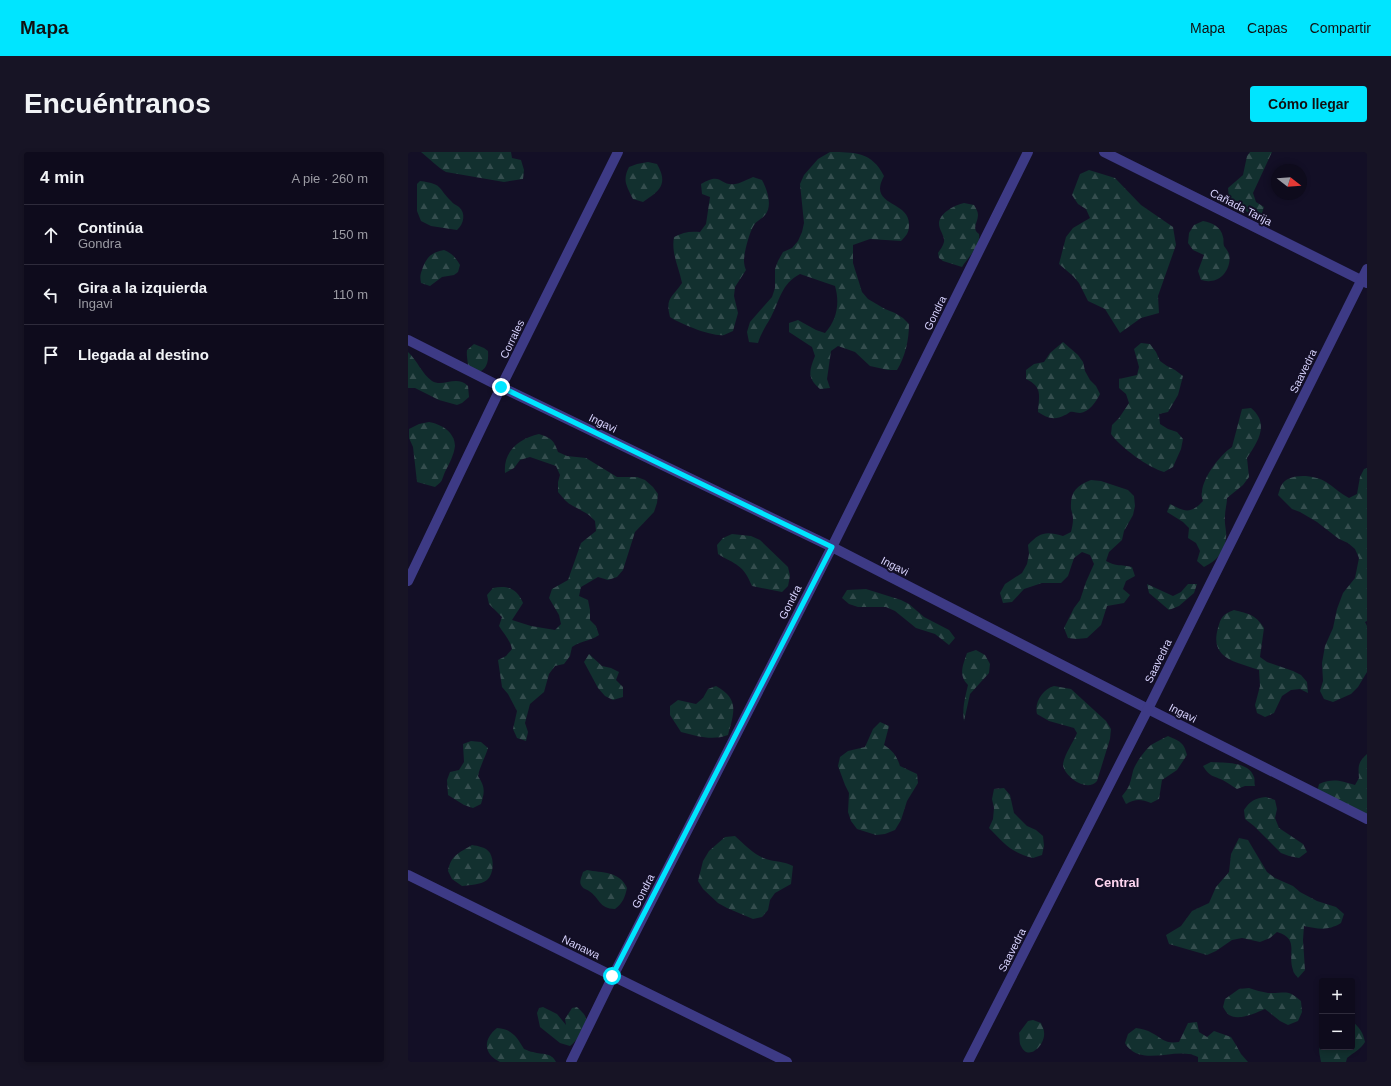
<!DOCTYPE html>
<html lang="es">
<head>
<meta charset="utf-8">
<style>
	:root { --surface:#0e0b1c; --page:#171425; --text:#f1f3f6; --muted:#9b9ba3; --line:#2e2b3b; --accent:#00e5ff }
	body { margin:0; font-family:Arial,sans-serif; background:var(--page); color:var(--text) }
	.controls { position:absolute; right:12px; bottom:12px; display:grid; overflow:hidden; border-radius:4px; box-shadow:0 2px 6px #0003 }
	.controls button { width:36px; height:36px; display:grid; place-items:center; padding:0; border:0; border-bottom:1px solid var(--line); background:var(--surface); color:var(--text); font:20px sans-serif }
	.compass { position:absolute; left:863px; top:12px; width:36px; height:36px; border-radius:50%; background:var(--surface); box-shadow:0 2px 6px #0003; rotate:107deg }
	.stop { position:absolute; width:12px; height:12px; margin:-9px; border:3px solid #00e5ff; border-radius:50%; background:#fff }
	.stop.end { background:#00e5ff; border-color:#fff; box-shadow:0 1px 4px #0008 }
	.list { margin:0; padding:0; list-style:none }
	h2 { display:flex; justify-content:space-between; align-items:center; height:52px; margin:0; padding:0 16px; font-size:17px }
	h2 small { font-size:13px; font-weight:400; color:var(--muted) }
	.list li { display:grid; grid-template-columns:26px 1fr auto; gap:12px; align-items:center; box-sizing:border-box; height:60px; padding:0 16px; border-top:1px solid var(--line) }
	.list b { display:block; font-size:15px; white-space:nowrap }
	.list p { margin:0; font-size:13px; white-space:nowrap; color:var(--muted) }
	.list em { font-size:13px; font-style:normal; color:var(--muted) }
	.icon { flex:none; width:22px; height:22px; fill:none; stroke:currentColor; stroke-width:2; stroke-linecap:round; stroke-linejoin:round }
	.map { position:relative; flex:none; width:959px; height:910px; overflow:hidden; border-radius:4px }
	header { display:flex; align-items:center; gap:24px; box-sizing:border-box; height:56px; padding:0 20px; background:var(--accent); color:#111 }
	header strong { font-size:19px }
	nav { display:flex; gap:22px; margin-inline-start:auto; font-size:14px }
	.intro { display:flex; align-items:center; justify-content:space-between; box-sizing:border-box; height:96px; padding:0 24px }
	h1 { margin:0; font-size:28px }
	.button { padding:10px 18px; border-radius:4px; background:var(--accent); color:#111; font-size:14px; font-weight:700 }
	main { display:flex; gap:24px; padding:0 24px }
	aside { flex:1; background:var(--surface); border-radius:4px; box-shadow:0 2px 6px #0003 }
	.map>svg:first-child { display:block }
	.forest { fill:url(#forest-firs) }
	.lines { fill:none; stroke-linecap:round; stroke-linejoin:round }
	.minor { stroke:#3d3a85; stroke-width:10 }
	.tertiary { stroke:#3d3a85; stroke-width:10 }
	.route { stroke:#00e5ff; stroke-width:5 }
	.labels { text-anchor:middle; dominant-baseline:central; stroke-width:4; stroke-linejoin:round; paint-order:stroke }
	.street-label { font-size:11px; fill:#d9d4ff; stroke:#130f26 }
	.quarter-label { font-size:13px; font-weight:bold; fill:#ffd6f0; stroke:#130f26 }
</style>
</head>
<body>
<header>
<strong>Mapa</strong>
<nav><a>Mapa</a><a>Capas</a><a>Compartir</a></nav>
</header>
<div class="intro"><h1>Encuéntranos</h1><a class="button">Cómo llegar</a></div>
<main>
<aside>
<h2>4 min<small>A pie · 260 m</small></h2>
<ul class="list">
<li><svg class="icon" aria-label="ahead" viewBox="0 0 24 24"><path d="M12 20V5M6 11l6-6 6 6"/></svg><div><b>Continúa</b><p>Gondra</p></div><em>150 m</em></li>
<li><svg class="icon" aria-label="left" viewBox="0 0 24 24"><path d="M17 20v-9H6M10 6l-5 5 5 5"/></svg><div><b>Gira a la izquierda</b><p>Ingavi</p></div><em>110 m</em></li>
<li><svg class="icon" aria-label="arrive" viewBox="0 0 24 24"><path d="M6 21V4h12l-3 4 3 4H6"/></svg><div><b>Llegada al destino</b></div></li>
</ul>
</aside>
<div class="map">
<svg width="959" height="910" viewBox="0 0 959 910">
	<defs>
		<pattern id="forest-firs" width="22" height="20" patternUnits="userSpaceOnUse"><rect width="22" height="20" fill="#12302f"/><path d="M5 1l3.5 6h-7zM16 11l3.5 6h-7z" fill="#344d4e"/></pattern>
	</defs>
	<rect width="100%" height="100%" fill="#130f26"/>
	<g class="forest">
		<path d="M13,0h90l1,6 9,2 3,10 -1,9 -19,3 -58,-10c-9,-5 -16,-13 -25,-20z"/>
		<path d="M422,0c25,0 42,0 54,24 -17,31 26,24 25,49 0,8 -3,11 -8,16l-31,-2 -17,6v18l9,29 6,7 17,10 10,4 8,5 6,6c0,16 -4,33 -12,46h-9l-18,-4 -15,-14 -17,-6 -7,5 -4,28 3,9 -10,1c-13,-11 -11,-18 -5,-33l-3,-9 -23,-15v-9l9,-3 18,10 9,3c12,-13 15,-30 10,-47l-35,-12c-19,10 -20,26 -29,43 -5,9 -10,16 -13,26l-9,-1 -2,-10 3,-10 22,-25 3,-9v-19l3,-8 5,-9 9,-4 6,-7 4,-9 2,-9 -4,-39 4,-9 14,-16z"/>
		<path d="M842,0h22l-19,41 3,9 8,5 -3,9 -10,-1 -22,-17 -1,-10 15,-13 4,-19z"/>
		<path d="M240,10l9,2c12,21 2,27 -14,38l-10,-3c-6,-13 -11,-18 -4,-32l8,-3z"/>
		<path d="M681,18l26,8 26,27 32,22 3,18 -18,51 1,17 -18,5 -21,15 -15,-24 -17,-8 -9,-18 -6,-7 -14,-12 7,-27 7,-9 17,-10 -4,-9 -8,-5 -6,-9 8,-21z"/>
		<path d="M345,25l9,3c5,9 11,26 3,35 -3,4 -8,5 -11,10 -5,8 -10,28 -10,36 0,3 1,7 2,9l-11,17 -1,9 4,17 -5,18c-3,1 -6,3 -9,4 -11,2 -44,-11 -54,-18 -5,-19 2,-19 12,-34 -3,-16 -11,-29 -8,-46 9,-5 16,-6 26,-5l6,-8 4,-27 -8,-3 -1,-10c21,-13 18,2 34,0 4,0 13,-5 18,-7z"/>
		<path d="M12,29c23,3 17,6 31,20 2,3 6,4 8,6 7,6 5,17 -2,23l-26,-4 -10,-5 -4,-10v-27z"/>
		<path d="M556,51l10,2c2,3 4,7 4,10 0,8 -7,13 1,19 2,12 -11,23 -17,33l-19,-6 -4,-3 -1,-5c2,-3 5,-7 6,-11 1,-6 -5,-12 -5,-18 0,-11 16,-19 25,-21z"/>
		<path d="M795,69c9,2 18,5 20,16 1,3 0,6 1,9 2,3 4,5 5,8 3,12 -6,27 -19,27 -3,1 -6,-1 -9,-1l-3,-9 6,-16 -11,-5 -5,-7 1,-10 5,-8z"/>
		<path d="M36,98c8,3 12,8 16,15l-2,7 -4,3 -12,2 -12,9 -9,-3c-1,-5 -1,-8 1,-13 4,-12 9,-18 22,-20z"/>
		<path d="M655,190l15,13 5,7 2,9 5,9 6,6 4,8c-4,8 -11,18 -20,19 -3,0 -7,-2 -10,-1 -2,1 -4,3 -5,3 -11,6 -18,3 -27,-3 1,-16 5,-25 -12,-33v-9l8,-6 10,-2 6,-9z"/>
		<path d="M733,191l9,1 6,8 4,9 7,5 8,4 8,6 -5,19 -10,17 -9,2 1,10 8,5 9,3 6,7 -2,10 -8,18 -9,5c-15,-4 -44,-25 -53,-38l1,-9 7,-7 10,-15 -3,-9 -7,-6v-9l18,-4 2,-8 -5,-18z"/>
		<path d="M66,192l10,4 4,3c1,15 -3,22 -19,23 0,-6 -3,-19 -2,-24z"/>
		<path d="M0,200c9,8 14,22 24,29 11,7 24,-7 36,5l1,11 -7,6 -5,2 -18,-5 -24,-12h-7z"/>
		<path d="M843,256c19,16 7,33 -4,50l2,19 -6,8 -16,13c0,6 -2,12 -2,18 -1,8 2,15 1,22 -1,14 -10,23 -22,29l-7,-6 3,-10 -4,-8 -8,-5 1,-10 -6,-6 -16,-10 3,-8c15,8 21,10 33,-3 -1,-3 -2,-6 -1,-9 1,-15 18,-37 30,-45l10,-38z"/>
		<path d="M21,270c12,2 26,10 26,24 -1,9 -6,18 -10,26 -4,9 -1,8 -10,15l-18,-5 -4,-35 -4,-9v-9l10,-5z"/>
		<path d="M131,282c12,4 15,6 19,18l9,4 19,2 31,19h20l8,3 8,7 5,7 -1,9 -3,9 -19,20 -12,38 -6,7 -9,3 -10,-3 -17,10 -2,9 9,4 2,10v10l6,6 3,9c-10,7 -17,5 -27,12l-2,9 -6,8 -9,2 -6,8 -5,18 -14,12 -5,19 3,9 -2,9 -9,-3 -4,-9 4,-18 -9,-17 -6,-7 -4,-27 8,-4 6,-7c-2,-9 -8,-15 -13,-23l3,-9 -13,-13 -2,-9 6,-7c15,-3 24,1 30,15l-11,17 19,6 24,4 6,-6 -2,-9 -10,-17 3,-9 16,-9 13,-37 15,-12 -1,-10c-7,-8 -13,-10 -22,-15 -6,-3 -10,-8 -15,-14v-10l2,-7 -4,-9 -26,-9 -10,3 -6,8 -9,5c-2,-22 15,-35 34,-39z"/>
		<path d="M959,316v153l-2,1 2,4v46l-9,15 -7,7 -18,8 -9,-3 -4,-8 3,-10 -1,-18 3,-17 8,-18 4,-19 6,-16 12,-15 4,-20 -4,-9 -7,-6 -9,-4 -22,-17 -17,-10 -8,-3 -14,-14c1,-3 2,-7 3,-9 7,-14 34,-11 45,-4 8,5 15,12 23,16l8,-4 3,-17 4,-8z"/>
		<path d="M683,328l10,1 27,9 6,6 1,10 -2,9 -9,16 -2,9 -13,12 -3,9c10,6 15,3 26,6l3,9 -9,5 -3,8 7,6 -6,8 -17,3 -6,19 -14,13 -10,1 -9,-1 -4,-10 10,-20 6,-8 6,-18 8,-18 -4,-9 -8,-3 -8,6 -6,18 -7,7h-19l-18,6 -12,13 -9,1 -3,-10 5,-9 17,-11 5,-9 2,-10 -1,-9c12,-13 18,-14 35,-9l8,-4c1,-4 2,-9 2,-13 0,-3 -1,-6 -2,-10 -1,-17 5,-23 20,-29z"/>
		<path d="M324,382l19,2 9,4 28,27 2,9 -2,10 -6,6 -30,-6c-9,-22 -16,-21 -34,-32l-1,-9 6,-7z"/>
		<path d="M739,432l26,12 8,-4 7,-8h9l-3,9 -15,13 -10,4 -20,-17z"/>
		<path d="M458,437l35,11 8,4 15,13 25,13 6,8 -6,7 -14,-11 -19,-6 -21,-17 -9,-4h-28l-9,-3 -7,-6 5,-8z"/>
		<path d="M826,458c15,4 21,4 30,18l-4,29 7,5 26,9 8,4 6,7 1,11 -8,-4 -9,1 -9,6 -8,17 -9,4 -8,-4 -2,-8 5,-19 -1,-16c-23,-8 -50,-11 -41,-42 3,-11 5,-14 16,-18z"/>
		<path d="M568,498l9,5 5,9 -1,9 -19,21 -6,27c-2,-13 1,-23 4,-36 -10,-10 -5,-20 -1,-32z"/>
		<path d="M181,502l13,12 9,2 8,4 -3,8 7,7v10l-10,3 -8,-4 -7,-8 -14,-26z"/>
		<path d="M308,534c24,13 18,27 12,49 -16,6 -31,1 -47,-3l-11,-17v-9l8,-6 18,4 7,-6 5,-9z"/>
		<path d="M646,534l17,3 35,32 5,8 -1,10 -13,42c-11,13 -35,-7 -34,-17 2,-11 10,-21 14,-31l-3,-5 -25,-7 -12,-7c-3,-12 6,-25 17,-28z"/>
		<path d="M472,570l9,4 -5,19c9,6 13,11 16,21l17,8 1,9 -11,18 -6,19 -6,10 -10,4 -9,1 -19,-6 -6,-8 -3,-9 1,-19 -4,-8 -7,-19 2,-9 8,-6 17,-4 8,-18z"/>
		<path d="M760,584c11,5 16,6 19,19l-10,15 -15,10 -3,19 -8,4c-10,-4 -16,-4 -25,1l-4,-8c8,-9 8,-13 11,-25 2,-7 12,-21 18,-26 5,-3 11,-6 17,-9z"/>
		<path d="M63,589l10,1 7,6c-3,10 -8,18 -10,28 7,11 7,15 3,28l-8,4 -9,-3 -16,-10 -1,-15 3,-8 9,-2 5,-8 -1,-18z"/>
		<path d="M959,602v66l-50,-27 2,-9c15,-6 21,-3 36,1l4,-7c-1,-12 -1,-16 8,-24z"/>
		<path d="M803,610c13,1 38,-1 43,15 1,2 0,6 1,9h-10l-8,3c-4,-2 -7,-5 -11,-7 -11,-7 -15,-3 -23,-16z"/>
		<path d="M596,636l6,7 4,18 13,13 9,4 7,6 1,10 -2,9 -9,3c-22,-5 -29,-15 -44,-30l4,-9 1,-11 -2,-9 2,-10z"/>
		<path d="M858,645l9,3 2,9 -2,9 4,10 24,16 4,8 -8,6 -10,-2 -8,-3 -27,-27 -9,-7 -1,-9c6,-9 11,-12 22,-13z"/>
		<path d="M327,684c9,8 19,19 31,23 9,3 18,2 27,7l-2,18 -16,9 -5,7 -2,10 -6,7 -9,2 -26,-11 -9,-5 -15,-14 -5,-8 5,-20 6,-10 16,-14z"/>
		<path d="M831,686l9,2 19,32 8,6 18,8 7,6 17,9 19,6 8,7 -3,9c-13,8 -23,6 -37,3l-1,14 2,30 -7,8c-1,-2 -5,-5 -5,-8 -6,-17 7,-31 -16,-38l-7,6 -10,4 -18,-4 -10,2 -16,11 -9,4 -38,-11 -3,-9 15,-9 11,-15 17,-8 7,-16 13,-15 2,-18z"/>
		<path d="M64,693c6,1 14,2 18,8 4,7 4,21 -3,27 -7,5 -17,5 -25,6l-10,-7 -4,-8c3,-16 11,-18 24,-26z"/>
		<path d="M179,718c15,3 33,1 40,18 -2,9 -4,15 -12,21 -16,0 -16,-12 -26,-18 -3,-2 -6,-2 -8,-6 -2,-4 1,-9 2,-13z"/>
		<path d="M841,836c6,2 13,4 19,5 16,1 19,-5 33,8l1,11 -4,9 -10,4 -8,-4 -15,-12c-10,4 -25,12 -36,6 -2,-1 -4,-5 -6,-8l2,-8 14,-10z"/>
		<path d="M135,855l14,7 9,11 -1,-6 7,-11 5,-1c3,3 8,7 9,11 2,8 -10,24 -16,28l-10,-3 -20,-16 -3,-14 2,-5z"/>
		<path d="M625,868l8,3c1,3 3,6 3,9 2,13 -16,30 -23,14 -2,-3 -1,-9 -2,-13l9,-12z"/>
		<path d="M944,869c7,6 11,11 13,21 -5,8 -11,10 -18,16l-1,4h-25c-1,-8 -4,-13 1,-21v6h30z"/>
		<path d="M789,870l2,10 8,5 7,-6 17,6 5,8 5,9 7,8h-50v-5c-3,-1 -6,-3 -9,-3 -18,-3 -44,8 -58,-4 -3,-2 -5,-5 -6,-7l3,-9 8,-6c6,1 11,2 16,5 11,6 13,11 27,9l9,-19z"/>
		<path d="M89,876c15,1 20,9 27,21 4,1 6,3 9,3 10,3 18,0 23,10h-56c-17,-8 -17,-23 -3,-34z"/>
	</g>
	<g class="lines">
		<g class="minor">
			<path d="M696,0l263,131"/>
			<path d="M0,188l93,47 331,160 316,162 219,110"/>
			<path d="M0,429l93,-194 117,-235"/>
			<path d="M163,910l42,-86 219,-429 196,-395"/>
			<path d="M560,910l180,-353 219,-440"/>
		</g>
		<path class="tertiary" d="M0,723l379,187"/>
	</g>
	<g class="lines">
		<path class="route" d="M93,235l331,160 -220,429"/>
	</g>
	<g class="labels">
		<g class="street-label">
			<text transform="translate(833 55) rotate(27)">Cañada Tarija</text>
			<text transform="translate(527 161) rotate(-64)">Gondra</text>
			<text transform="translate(104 187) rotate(-64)">Corrales</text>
			<text transform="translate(895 219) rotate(-64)">Saavedra</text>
			<text transform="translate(195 271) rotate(26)">Ingavi</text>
			<text transform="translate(487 414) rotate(27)">Ingavi</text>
			<text transform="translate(382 450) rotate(-63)">Gondra</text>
			<text transform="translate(750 509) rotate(-64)">Saavedra</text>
			<text transform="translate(775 561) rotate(27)">Ingavi</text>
			<text transform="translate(235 739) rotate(-63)">Gondra</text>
			<text transform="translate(173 795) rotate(26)">Nanawa</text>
			<text transform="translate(604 798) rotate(-63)">Saavedra</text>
		</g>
		<g class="quarter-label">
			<text x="709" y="730">Central</text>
		</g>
	</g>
</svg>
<div class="controls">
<button>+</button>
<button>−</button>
</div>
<svg class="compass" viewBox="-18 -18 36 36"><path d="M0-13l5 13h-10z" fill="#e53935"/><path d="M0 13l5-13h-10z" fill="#9b9ba3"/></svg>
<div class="stop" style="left:204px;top:824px"></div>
<div class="stop end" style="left:93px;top:235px"></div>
</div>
</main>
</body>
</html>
